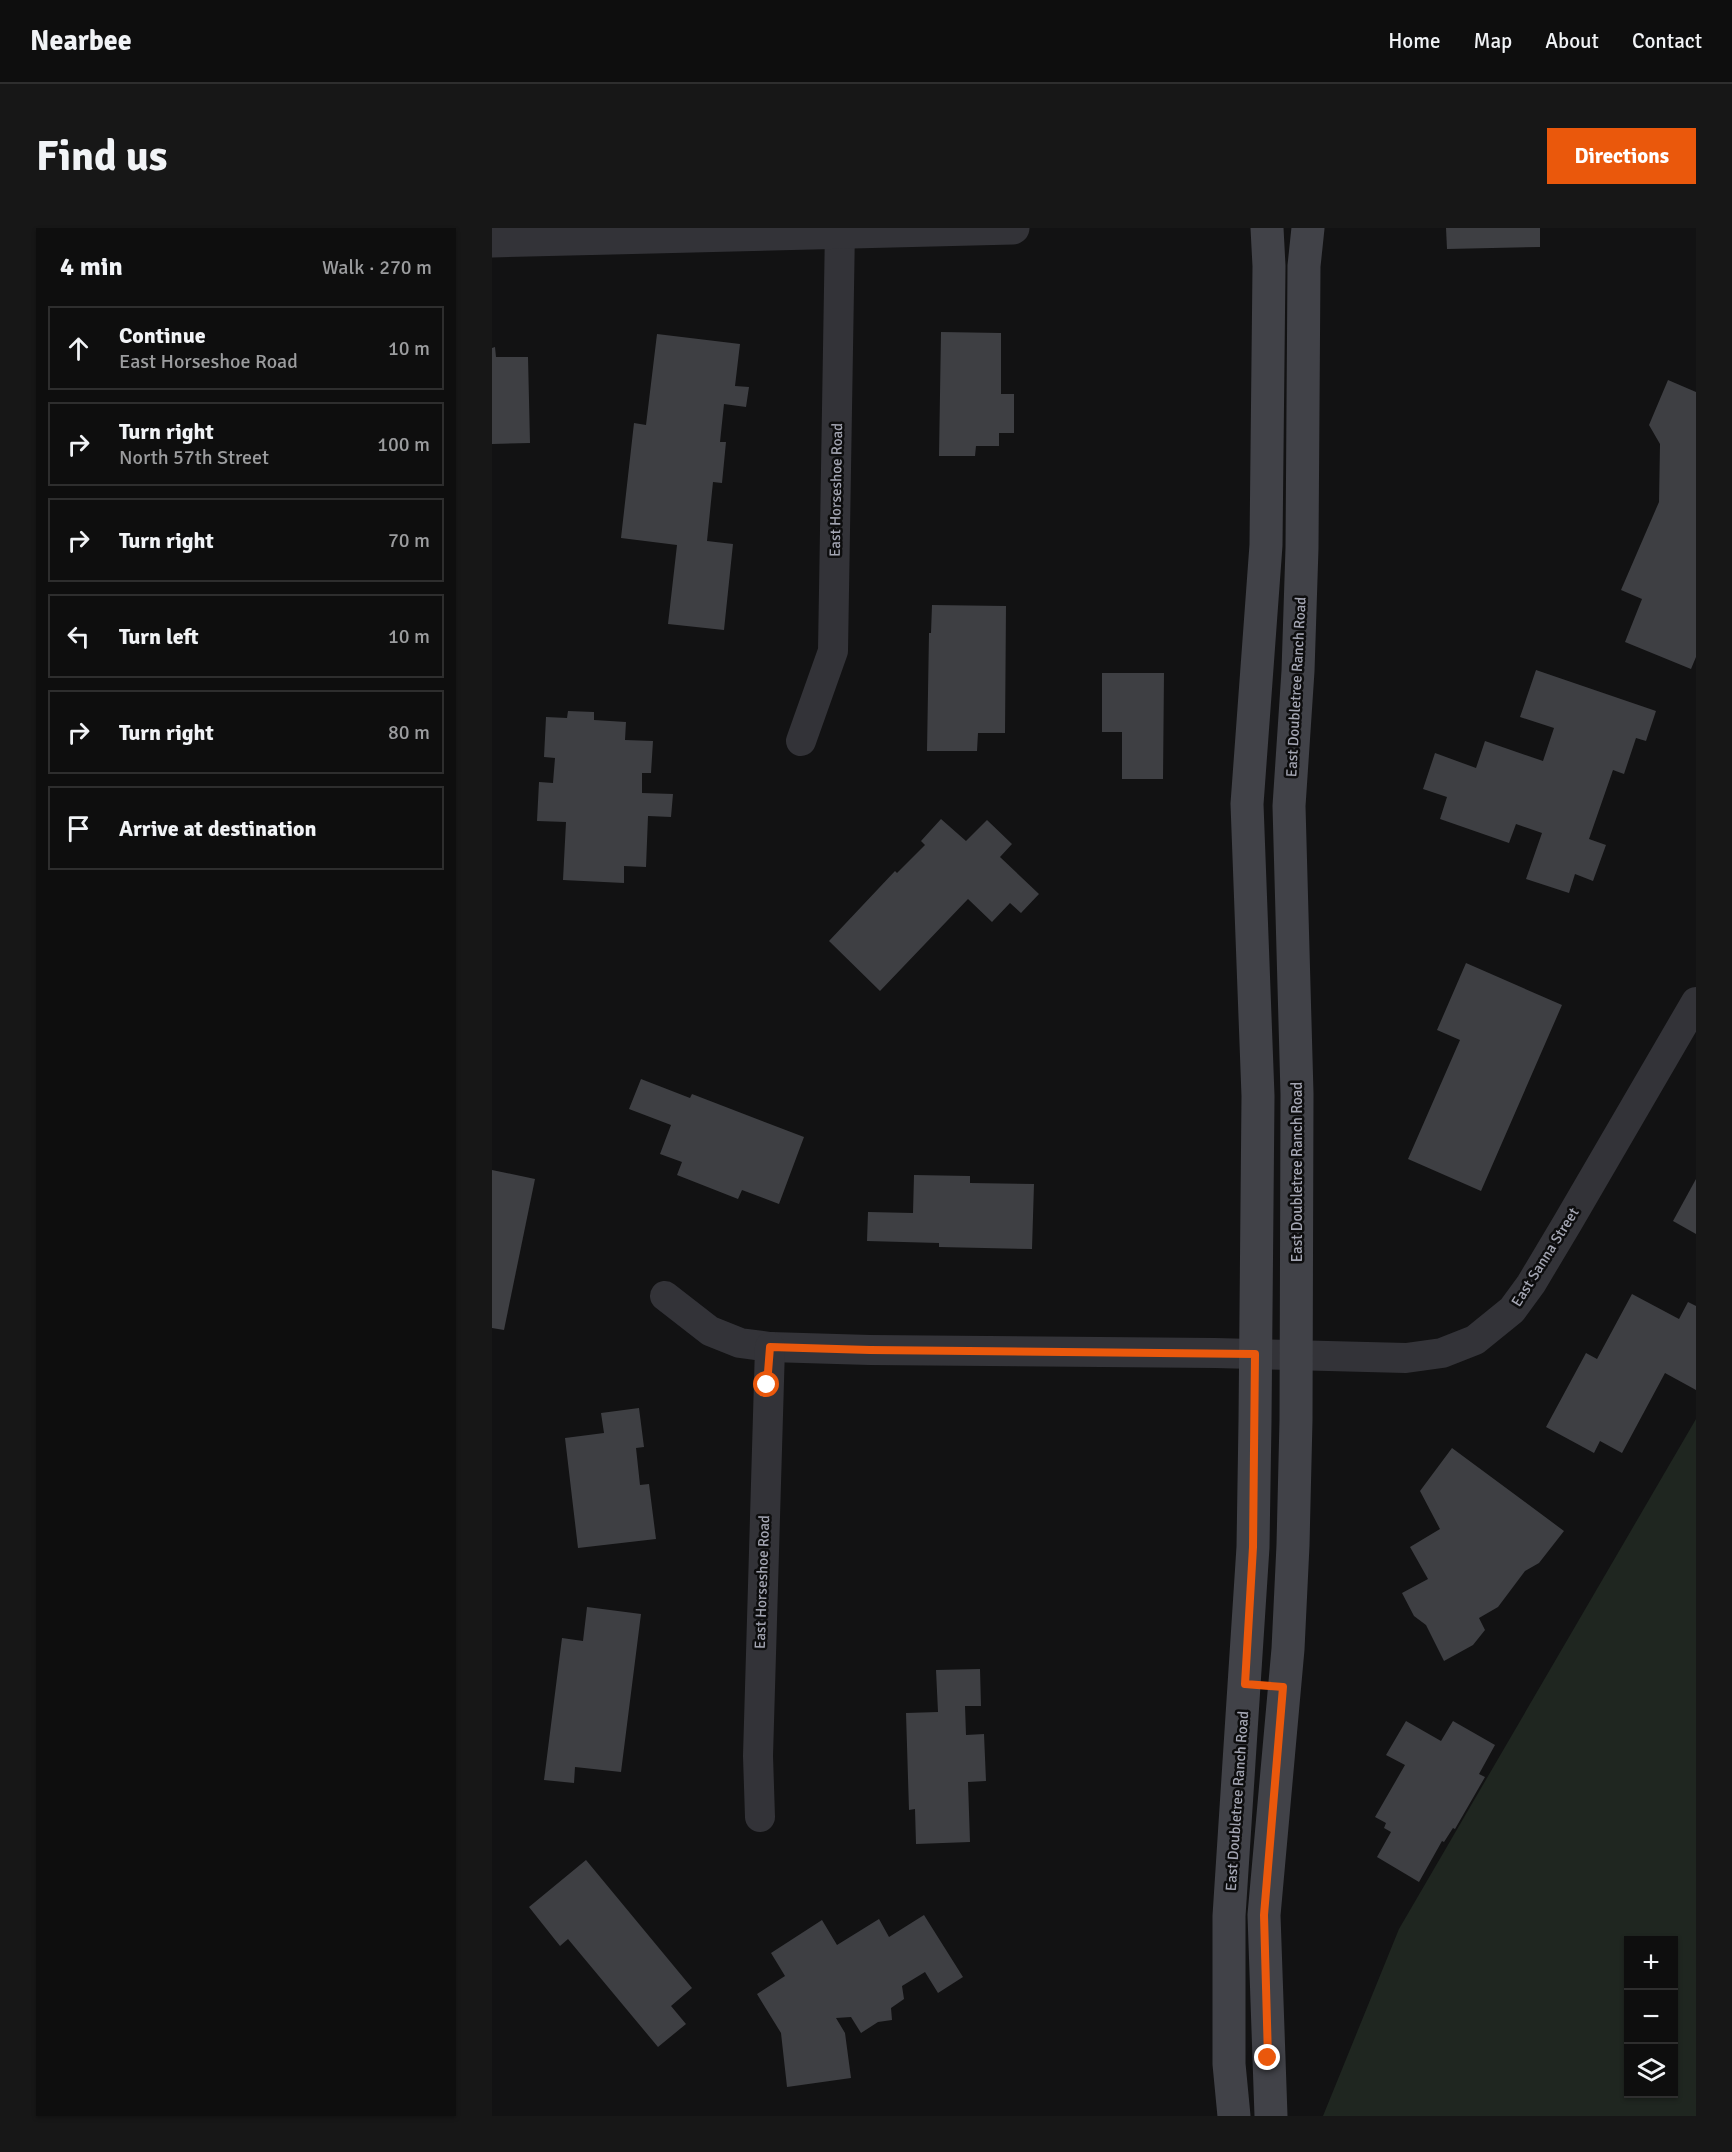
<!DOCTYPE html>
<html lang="en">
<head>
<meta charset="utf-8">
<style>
	:root { --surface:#0e0e0e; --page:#171717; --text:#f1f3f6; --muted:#9b9c9e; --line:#2e2e2e; --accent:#ea580c }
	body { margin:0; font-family:Signika,sans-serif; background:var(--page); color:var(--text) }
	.controls { position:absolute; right:18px; bottom:18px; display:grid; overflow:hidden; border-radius:0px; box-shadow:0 2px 4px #0004 }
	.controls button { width:54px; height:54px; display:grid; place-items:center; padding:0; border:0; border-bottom:2px solid var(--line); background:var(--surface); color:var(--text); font:30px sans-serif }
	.stop { position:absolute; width:18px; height:18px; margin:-14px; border:4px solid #ea580c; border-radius:50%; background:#fff }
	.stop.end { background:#ea580c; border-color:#fff; box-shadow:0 2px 6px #0008 }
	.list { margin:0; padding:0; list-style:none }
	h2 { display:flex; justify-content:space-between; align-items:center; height:78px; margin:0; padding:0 24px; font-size:26px }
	h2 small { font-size:20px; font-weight:400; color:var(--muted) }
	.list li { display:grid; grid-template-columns:39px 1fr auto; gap:18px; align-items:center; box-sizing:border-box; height:84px; margin:0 12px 12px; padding:0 12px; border:2px solid var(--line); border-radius:0px }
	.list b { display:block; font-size:22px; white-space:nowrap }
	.list p { margin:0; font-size:20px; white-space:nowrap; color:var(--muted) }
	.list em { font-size:20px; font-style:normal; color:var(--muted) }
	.icon { flex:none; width:33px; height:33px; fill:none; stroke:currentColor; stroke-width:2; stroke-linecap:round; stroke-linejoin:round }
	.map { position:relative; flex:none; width:1204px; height:1888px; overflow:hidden; border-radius:0px }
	header { display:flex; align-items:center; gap:36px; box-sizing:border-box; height:84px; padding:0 30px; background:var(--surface); border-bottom:2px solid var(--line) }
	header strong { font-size:28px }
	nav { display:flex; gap:33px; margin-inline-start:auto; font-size:21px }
	.intro { display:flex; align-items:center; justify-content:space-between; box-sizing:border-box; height:144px; padding:0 36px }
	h1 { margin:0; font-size:42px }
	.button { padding:15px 27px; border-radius:0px; background:var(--accent); color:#fff; font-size:21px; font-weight:700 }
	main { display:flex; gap:36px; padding:0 36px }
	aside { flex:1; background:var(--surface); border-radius:0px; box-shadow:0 2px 4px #0004 }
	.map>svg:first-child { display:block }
	.green { fill:#1f2620; fill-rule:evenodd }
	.building { fill:#3e3f43 }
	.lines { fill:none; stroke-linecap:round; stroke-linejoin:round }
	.minor { stroke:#333338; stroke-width:30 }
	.tertiary { stroke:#333338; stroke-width:33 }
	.secondary { stroke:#414248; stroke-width:33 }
	.route { stroke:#ea580c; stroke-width:8 }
	.labels { text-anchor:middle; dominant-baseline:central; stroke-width:5; stroke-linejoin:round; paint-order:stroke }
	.street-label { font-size:15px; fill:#a4a6b3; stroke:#0d0d0e }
</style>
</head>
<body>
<header>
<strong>Nearbee</strong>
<nav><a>Home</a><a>Map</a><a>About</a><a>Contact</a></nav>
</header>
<div class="intro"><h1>Find us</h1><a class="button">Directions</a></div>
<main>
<aside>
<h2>4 min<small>Walk · 270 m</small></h2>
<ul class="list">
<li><svg class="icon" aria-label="ahead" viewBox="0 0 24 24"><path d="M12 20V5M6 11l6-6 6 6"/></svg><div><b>Continue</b><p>East Horseshoe Road</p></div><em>10 m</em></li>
<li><svg class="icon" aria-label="right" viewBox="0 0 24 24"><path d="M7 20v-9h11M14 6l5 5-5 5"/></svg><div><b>Turn right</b><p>North 57th Street</p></div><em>100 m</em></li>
<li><svg class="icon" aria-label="right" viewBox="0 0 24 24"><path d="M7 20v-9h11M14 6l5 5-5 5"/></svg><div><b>Turn right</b></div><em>70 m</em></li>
<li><svg class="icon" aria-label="left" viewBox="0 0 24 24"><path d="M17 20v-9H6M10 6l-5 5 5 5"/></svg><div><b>Turn left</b></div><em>10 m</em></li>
<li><svg class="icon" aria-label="right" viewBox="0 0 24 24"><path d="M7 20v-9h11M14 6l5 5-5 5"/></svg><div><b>Turn right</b></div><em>80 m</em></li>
<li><svg class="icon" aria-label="arrive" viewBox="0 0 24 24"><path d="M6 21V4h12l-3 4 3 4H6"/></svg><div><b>Arrive at destination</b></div></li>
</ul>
</aside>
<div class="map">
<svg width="1204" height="1888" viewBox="0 0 1204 1888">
	<rect width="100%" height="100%" fill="#121213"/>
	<path class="green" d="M1204,1191v697h-373l76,-187zM1136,1712h46v154h-46z"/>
	<g class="building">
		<path d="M954,0h94v19l-93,2z"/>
		<path d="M449,104l60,1v61h13v39h-15v13h-23l-1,10h-36z"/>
		<path d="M165,106l83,10 -5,42 14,1 -3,20 -22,-3 -4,38h6l-4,41 -9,-1 -6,59 26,3 -9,86 -56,-6 9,-79 -56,-7 13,-115 12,2z"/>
		<path d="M3,119l1,10h32l2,86 -38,1v-96z"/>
		<path d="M1176,152l28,12v265l-5,12 -66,-27 17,-43 -21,-9 38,-88 1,-58 -11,-19z"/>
		<path d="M440,377l74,1 -1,127h-27l-1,18h-50l2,-118h2z"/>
		<path d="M1044,442l120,41 -10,30 -10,-3 -12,36 -11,-4 -24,69 17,6 -13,36 -18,-7 -6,19 -43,-14 16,-46 -26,-9 -7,19 -69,-24 7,-22 -24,-8 12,-36 41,15 9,-27 58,20 11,-33 -34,-11z"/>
		<path d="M610,445h62l-1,106h-41v-47h-20z"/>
		<path d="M76,483l26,1v8l32,2 -1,18 28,1 -2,32h-9v20l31,1 -2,23 -23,-1 -2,51 -22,-1v17l-61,-3 3,-58 -29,-1 2,-39 14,1 2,-25 -11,-1 2,-40 21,1z"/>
		<path d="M449,591l25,22 21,-21 25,24 -12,13 39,37 -18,19 -11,-10 -18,19 -24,-23 -88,92 -51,-50 66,-70 2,2 28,-28 -4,-4z"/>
		<path d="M974,735l96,42 -81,186 -73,-32 52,-119 -23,-10z"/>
		<path d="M149,851l49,19 2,-4 112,43 -25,67 -37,-14 -4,9 -61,-24 5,-13 -22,-8 11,-29 -42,-16z"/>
		<path d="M0,942l43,9 -31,151 -12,-2z"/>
		<path d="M422,947l56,1v7l64,1 -2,65 -93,-2v-4l-72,-2 1,-29 45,1z"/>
		<path d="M1204,951v55l-23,-13z"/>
		<path d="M1140,1066l47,25 9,-17 8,4v84l-31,-17 -43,80 -22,-12 -6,12 -48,-26 40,-74 11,6z"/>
		<path d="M147,1180l5,39 -8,1 4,37 9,-1 7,55 -78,9 -13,-110 39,-5 -3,-20z"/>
		<path d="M960,1220l112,83 -25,32 -14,8 -27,36 -19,11 6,12 -12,15 -29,16 -18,-36 -12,-9 -12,-23 26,-14 -18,-32 30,-18 -20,-38z"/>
		<path d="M95,1379l54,7 -20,158 -46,-5 -1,16 -30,-3 18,-142 21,3z"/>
		<path d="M488,1441l1,37h-16l1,29 18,-1 2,47 -18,1 2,60 -54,2 -1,-35 -6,1 -3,-97 32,-1 -2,-42z"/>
		<path d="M914,1493l35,20 12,-20 42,24 -16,29 6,3 -30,52 -2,-1 -9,14 -2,-1 -23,41 -42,-25 14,-25 -7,-4 2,-5 -11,-6 30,-52 -19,-10z"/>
		<path d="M94,1632l106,128 -21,18 15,18 -28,23 -90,-108 -8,7 -31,-39z"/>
		<path d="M432,1687l39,62 -25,16 -13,-21 -23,14 2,13 -13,9 1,12 -14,2 -17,11 -10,-16 -15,1 9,15 6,45 -64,9 -6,-54 -24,-39 28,-18 -14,-23 51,-33 15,25 42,-26 10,18z"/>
	</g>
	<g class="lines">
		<g class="minor">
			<path d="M309,513l32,-90 7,-423"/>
			<path d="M173,1068l45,35 30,12 30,4 100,3 345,3 191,5 36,-5 33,-13 37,-30 19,-26 37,-62 128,-220"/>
			<path d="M268,1589l-2,-61 12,-409"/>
		</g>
		<path class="tertiary" d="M0,13l521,-13"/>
		<g class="secondary">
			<path d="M742,1888l-5,-52v-148l24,-369 2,-126 3,-325 -11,-292 19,-259 3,-279 -2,-38"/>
			<path d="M779,1888l-7,-201 24,-266 5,-104 3,-125 1,-326 -8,-288 9,-135 4,-123 2,-282 4,-38"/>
		</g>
	</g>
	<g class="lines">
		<path class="route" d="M275,1157l3,-38 100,3 385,4 -2,193 -8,137 38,3 -19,228 4,143"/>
	</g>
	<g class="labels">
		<g class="street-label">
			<text transform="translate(344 262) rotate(-89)">East Horseshoe Road</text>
			<text transform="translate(804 459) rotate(-87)">East Doubletree Ranch Road</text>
			<text transform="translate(805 944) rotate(-90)">East Doubletree Ranch Road</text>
			<text transform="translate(1053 1029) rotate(-58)">East Sanna Street</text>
			<text transform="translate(270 1354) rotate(-88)">East Horseshoe Road</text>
			<text transform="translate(745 1573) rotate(-86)">East Doubletree Ranch Road</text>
		</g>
	</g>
</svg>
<div class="controls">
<button>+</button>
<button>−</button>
<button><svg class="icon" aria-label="layers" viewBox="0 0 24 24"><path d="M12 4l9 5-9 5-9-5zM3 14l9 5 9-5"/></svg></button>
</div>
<div class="stop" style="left:275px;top:1157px"></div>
<div class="stop end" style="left:776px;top:1830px"></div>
</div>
</main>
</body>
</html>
